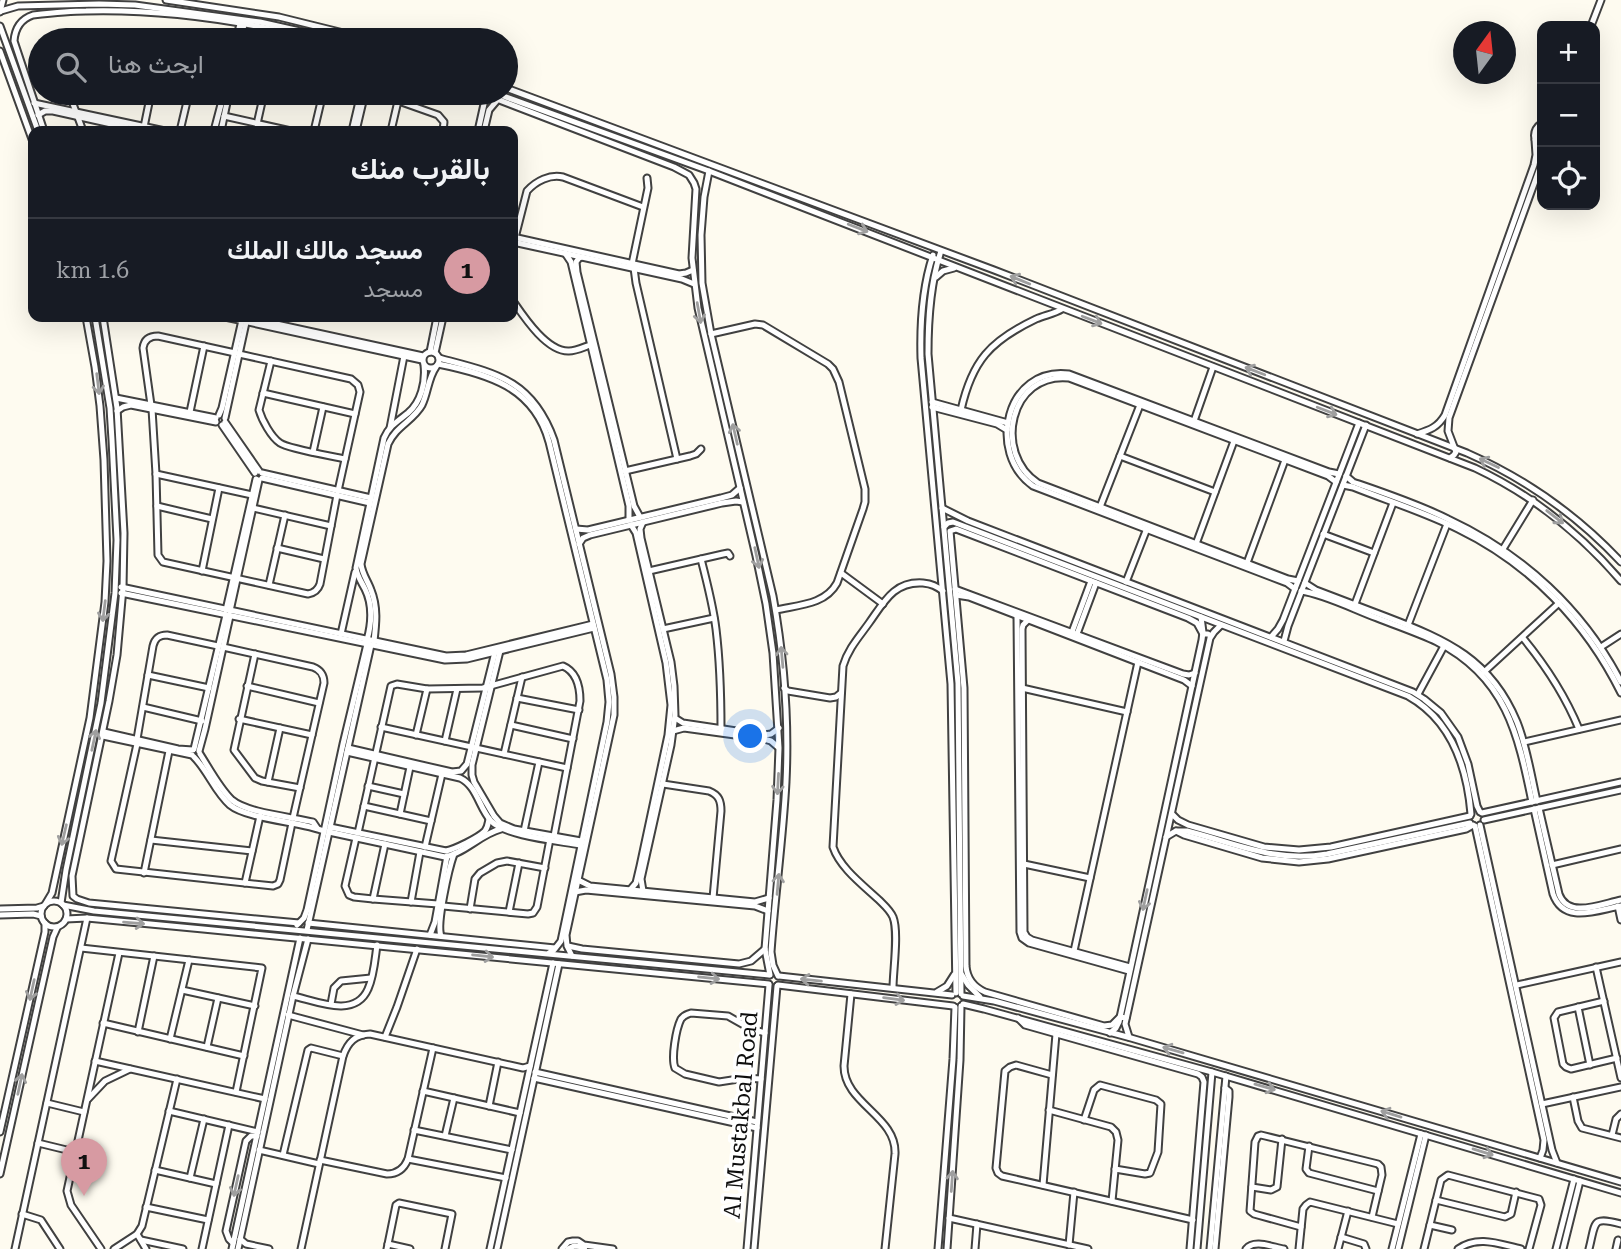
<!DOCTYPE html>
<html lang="ar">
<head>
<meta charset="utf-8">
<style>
	:root { --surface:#171b24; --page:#20242c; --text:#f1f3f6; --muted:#9ea1a6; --line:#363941; --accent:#d79aa2 }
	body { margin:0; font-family:"Roboto Serif",Vazirmatn,serif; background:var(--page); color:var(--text); direction:rtl }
	.controls { position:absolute; right:21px; top:21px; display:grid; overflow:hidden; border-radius:14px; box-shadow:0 7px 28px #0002 }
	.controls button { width:63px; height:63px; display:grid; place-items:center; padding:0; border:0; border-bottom:2px solid var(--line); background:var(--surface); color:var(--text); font:35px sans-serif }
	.compass { position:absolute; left:1453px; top:21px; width:63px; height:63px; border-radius:50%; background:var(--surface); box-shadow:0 7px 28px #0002; rotate:15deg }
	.you { position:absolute; left:751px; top:737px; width:24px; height:24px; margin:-18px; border:5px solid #fff; border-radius:50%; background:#1a73e8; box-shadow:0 0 0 10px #1a73e833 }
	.badge { display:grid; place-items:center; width:46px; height:46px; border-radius:50%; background:var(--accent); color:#111; font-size:23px; font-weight:700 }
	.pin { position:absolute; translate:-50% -58px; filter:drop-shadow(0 2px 4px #0008) }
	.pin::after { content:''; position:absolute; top:37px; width:24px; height:21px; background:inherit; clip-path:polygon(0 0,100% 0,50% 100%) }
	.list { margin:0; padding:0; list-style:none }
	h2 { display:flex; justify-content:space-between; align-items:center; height:91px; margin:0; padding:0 28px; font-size:30px }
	h2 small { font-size:23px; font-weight:400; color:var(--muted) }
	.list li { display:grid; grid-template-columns:46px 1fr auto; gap:21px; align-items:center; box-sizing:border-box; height:105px; padding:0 28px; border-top:2px solid var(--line) }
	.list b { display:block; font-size:26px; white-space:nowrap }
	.list p { margin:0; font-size:23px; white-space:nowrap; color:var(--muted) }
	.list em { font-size:23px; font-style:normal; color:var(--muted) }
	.icon { flex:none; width:38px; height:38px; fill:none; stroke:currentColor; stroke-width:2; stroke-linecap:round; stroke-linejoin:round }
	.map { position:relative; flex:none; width:1621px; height:1249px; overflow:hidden; direction:ltr }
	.search { position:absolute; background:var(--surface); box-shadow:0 7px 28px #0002; left:28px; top:28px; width:490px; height:77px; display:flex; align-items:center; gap:18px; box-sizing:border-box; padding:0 24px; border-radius:38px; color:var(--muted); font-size:26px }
	.panel { position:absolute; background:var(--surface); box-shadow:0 7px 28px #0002; left:28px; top:126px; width:490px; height:196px; border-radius:14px; direction:rtl }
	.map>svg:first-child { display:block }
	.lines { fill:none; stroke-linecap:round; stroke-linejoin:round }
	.minor-casing { stroke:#414141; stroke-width:9 }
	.minor { stroke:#fff; stroke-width:5 }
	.oneway { stroke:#9f9f9f }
	.labels { text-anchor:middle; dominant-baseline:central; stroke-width:7; stroke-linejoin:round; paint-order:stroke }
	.street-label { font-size:23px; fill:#0e0e0e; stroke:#fff }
</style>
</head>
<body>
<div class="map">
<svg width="1621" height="1249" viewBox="0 0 1621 1249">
	<rect width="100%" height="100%" fill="#fefbf0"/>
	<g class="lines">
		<g class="minor-casing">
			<g id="minor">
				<path d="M166,0l113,17 93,23"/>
				<path d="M1,11l17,-5 81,-2 36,1 125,17 80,18"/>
				<path d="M0,12l3,-12"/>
				<path d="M0,26l38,105"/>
				<path d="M1591,26l10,-26"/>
				<path d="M236,40l4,-16"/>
				<path d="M241,40l3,-16"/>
				<path d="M0,51l33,91"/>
				<path d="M506,88l488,182 473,183c59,26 110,62 154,109"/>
				<path d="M69,93l14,38"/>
				<path d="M376,93l62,22 6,7 -1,9"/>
				<path d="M481,93l193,74 15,8 5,8 2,6 -4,69 6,50 58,248 10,48 7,49 6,95 -2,52 -12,149 5,26"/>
				<path d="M495,93l214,78 766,297c57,27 105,65 146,113"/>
				<path d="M34,103l131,28"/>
				<path d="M38,115l7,-4h8l90,20"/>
				<path d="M224,116l67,15"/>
				<path d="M1542,123c-10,7 -10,18 0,25"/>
				<path d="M257,124l7,-31"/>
				<path d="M144,127l7,-34"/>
				<path d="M44,131l-30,-90c1,-13 7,-22 19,-26 18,-2 36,-4 53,-4 78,-2 158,10 234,29"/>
				<path d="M180,131l9,-38"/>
				<path d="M214,131l10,-38"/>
				<path d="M221,131l8,-38"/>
				<path d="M314,131l9,-38"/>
				<path d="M352,131l9,-38"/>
				<path d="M356,131l9,-38"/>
				<path d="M391,131l7,-30"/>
				<path d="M478,131l6,-27 -2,-11"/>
				<path d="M484,131l5,-21 11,-13"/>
				<path d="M709,171l-5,26 -3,38 1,48 9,51 62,262c11,61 16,124 13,186 -3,57 -11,113 -15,170l2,13 5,11"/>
				<path d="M513,237l166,37 7,-1 7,-3"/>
				<path d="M515,238l12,-47c9,-10 23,-17 36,-14l80,30"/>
				<path d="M513,242l169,37 12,5"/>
				<path d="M941,251c-11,33 -13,68 -13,103l30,329 3,311"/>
				<path d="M565,253l6,9 58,244v14"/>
				<path d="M933,255c-11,33 -13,69 -12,103l30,326 5,309"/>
				<path d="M582,257l-3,1 -3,4 1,10 57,234 6,11"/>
				<path d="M632,264l16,-76 -1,-10"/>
				<path d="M634,268l2,15 41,176"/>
				<path d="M936,277l7,-6 11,-3"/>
				<path d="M513,301c11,16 34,51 56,50 7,0 15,-4 21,-6"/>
				<path d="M103,317l14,91 7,125 -1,55 -6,67 -8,46 -37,175 1,20 4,3 12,4 210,20"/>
				<path d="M225,317l197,43"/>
				<path d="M244,317l179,39"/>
				<path d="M711,334l44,-10 8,1 65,39 5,5 6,13 26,107v13l-2,7 -26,74c-12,22 -39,22 -61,27"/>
				<circle cx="431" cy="360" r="8"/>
				<path d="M430,352l7,-35"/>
				<path d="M435,353l8,-36"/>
				<path d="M239,354l112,25 7,6 2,7 -22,99"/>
				<path d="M439,358c56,15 93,21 115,82l57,234 3,23v18l-48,220 1,11 5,10"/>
				<path d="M271,361l-12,49c3,10 12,27 21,33 9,6 52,13 65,16"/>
				<path d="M438,364c50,10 96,23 111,78l58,238 2,22 -2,20 -46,219 -7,9 -5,3"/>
				<path d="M263,393l92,21"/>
				<path d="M116,398l100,20"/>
				<path d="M932,402l76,21"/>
				<path d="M151,405l-8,-57c1,-8 6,-12 15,-12l77,17"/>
				<path d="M932,407l65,17 10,6"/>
				<path d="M152,409l4,65 2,81 5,7 145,32c6,-1 10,-4 12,-10l17,-89"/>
				<path d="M961,410c11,-49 29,-69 75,-91 9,-4 18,-5 26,-10"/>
				<path d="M117,411l6,-4 8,-2 85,17"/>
				<path d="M190,412l14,-66"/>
				<path d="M219,415l3,-7 20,-88"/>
				<path d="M225,418l22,-100"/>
				<path d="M1194,421l19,-54"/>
				<path d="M225,422l34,49"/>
				<path d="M222,425l33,48"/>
				<path d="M390,428l14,-72"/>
				<path d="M1417,434c13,-4 21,-7 28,-19l89,-250 2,-10 -1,-15"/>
				<path d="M313,452l10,-45"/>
				<path d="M1120,456l95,36"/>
				<path d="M1450,458l4,-3 2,-3 -8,-21 1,-13 93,-256"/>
				<path d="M625,471l65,-15 6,-2 5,-5"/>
				<path d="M262,473l109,25"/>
				<path d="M156,474l96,21"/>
				<path d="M1346,476l7,6c32,11 65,22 95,37 75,35 135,90 173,163"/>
				<path d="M262,478l108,25"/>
				<path d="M1343,485l10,2c35,14 71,25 105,42 72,35 128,93 163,164"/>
				<path d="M157,506l55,13"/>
				<path d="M1100,507l40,-102"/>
				<path d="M253,508l78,18"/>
				<path d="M942,508l26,13 445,171 11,7 17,14 17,24 10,27 9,42 3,6"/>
				<path d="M643,522l-3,7 1,9 30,124 3,24 1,29 -4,30 -30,134 2,12"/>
				<path d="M944,527l4,-4 5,-1 455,174c43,24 59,71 63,118"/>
				<path d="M576,529l12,1 133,-32 11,-3 8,-7"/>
				<path d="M1323,534l51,19"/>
				<path d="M579,544l4,-6 7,-3 132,-32 14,-2 7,1"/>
				<path d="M1196,544l38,-103"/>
				<path d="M277,548l47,11"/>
				<path d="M1503,549l30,-49"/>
				<path d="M701,559c6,23 12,46 15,70 4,33 5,66 5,100"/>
				<path d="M1247,563l38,-103"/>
				<path d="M202,571l17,-83"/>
				<path d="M649,571l74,-17 5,-1 2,3"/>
				<path d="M841,573l42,31"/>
				<path d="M1298,581l-10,-2 -250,-96c-45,-29 -29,-111 31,-105l259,98 8,6"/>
				<path d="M1126,582l20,-51"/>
				<path d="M1305,583l11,7c24,9 47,18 71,27 60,23 104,42 130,105 10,25 14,53 20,79"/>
				<path d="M269,585l16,-70"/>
				<path d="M121,587l325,69 20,-1 127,-31"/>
				<path d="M955,589l228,85 6,1 6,-2"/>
				<path d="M1295,589l-8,-6 -254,-97c-47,-33 -27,-120 36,-112l260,98 10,2"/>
				<path d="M1301,591c23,3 54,19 76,27 20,8 41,15 60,24 69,35 81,92 95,160"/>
				<path d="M121,593l324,67 22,-1 127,-31"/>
				<path d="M956,595l13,2 215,83 8,6"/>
				<path d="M1355,604l38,-101"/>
				<path d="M226,610l30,-131"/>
				<path d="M230,611l29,-131"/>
				<path d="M1017,616l3,316 2,6 7,5 100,28"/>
				<path d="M1028,620l-5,5 -1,4 2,303 3,5 5,3 98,27"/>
				<path d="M1408,625l39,-101"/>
				<path d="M663,629l51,-11"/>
				<path d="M1072,632l19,-51"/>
				<path d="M341,634l14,-62"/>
				<path d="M1077,634l19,-51"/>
				<path d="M1271,637l7,-8 5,-9 76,-197"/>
				<path d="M1523,638c23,28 42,57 56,91"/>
				<path d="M367,640c5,-18 6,-35 -2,-51 -4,-8 -8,-13 -9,-21l28,-130c5,-12 14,-17 24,-25 13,-11 18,-31 16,-48"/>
				<path d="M374,641c2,-17 4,-34 -3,-51 -3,-9 -9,-16 -10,-26l27,-120c8,-18 25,-23 34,-39 6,-12 6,-27 14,-38"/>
				<path d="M1284,641l4,-15 78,-201"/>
				<path d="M223,647l90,20c8,3 11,8 11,16l-31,135"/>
				<path d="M1601,647l20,-13"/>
				<path d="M500,651l-28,114v10l2,7 20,34 6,7 14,6 67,12"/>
				<path d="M255,654l-21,96 21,28 7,3 38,7"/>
				<path d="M1484,672l75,-69"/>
				<path d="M148,675l61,13"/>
				<path d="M247,686l72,17"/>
				<path d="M784,688l4,3 42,7 6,-1 5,-4"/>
				<path d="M1022,688l105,24"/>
				<path d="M1418,694l26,-48"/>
				<path d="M517,698l62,12"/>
				<path d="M143,707l59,14"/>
				<path d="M675,718l8,5 81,12 7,-1 8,-6"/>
				<path d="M239,719l73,16"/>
				<path d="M511,725l62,14"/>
				<path d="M381,727l186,41"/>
				<path d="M673,731l11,-3 80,11 7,2 7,6"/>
				<path d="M104,732l74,17 15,1"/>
				<path d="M416,735l11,-46"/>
				<path d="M103,736l89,19"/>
				<path d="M137,739l16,-93c2,-8 6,-11 14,-11l51,11"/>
				<path d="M445,741l12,-52"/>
				<path d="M1524,742l97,-22"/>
				<path d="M137,744l-26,117 5,8 157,17 5,-2 2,-4 12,-57"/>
				<path d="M348,748l104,24 9,-1 6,-7 28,-112"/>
				<path d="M194,749l32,-134"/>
				<path d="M199,751l6,-22 25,-113"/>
				<path d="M347,752l113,26c17,8 19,30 31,43 14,15 68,20 89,24"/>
				<path d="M200,754c9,14 20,35 32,46 15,13 61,17 81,22l4,6"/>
				<path d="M504,754l18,-77"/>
				<path d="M194,757c14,14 21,35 36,48 17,14 71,17 94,26"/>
				<path d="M268,782l12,-54"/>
				<path d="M663,784l46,7c10,4 12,10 12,20l-8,87"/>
				<path d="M368,786l36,8"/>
				<path d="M364,806l67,15"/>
				<path d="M1539,808l20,86c9,25 42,10 62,6"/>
				<path d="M1534,809l19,85c11,31 44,16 68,12"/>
				<path d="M1482,813l139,-31"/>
				<path d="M400,814l10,-47"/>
				<path d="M1172,814l6,6 10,5 76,22 35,3 32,-3 139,-31"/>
				<path d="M1484,820l137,-30"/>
				<path d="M1480,825l72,325 5,13"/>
				<path d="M1475,826l69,314 -1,10 -3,8"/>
				<path d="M330,827l116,24c9,-2 32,-13 39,-20 3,-4 3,-7 4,-12"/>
				<path d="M524,831l15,-69"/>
				<path d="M1176,831l8,4 78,23 37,4 29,-3 138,-30 7,-4"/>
				<path d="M329,832l116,25c20,-4 36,-23 56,-28"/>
				<path d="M358,833l33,-147 6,-2 30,5 56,-1 80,-22c14,6 17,22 17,35l-26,135"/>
				<path d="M1166,837l10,-6h11c48,12 88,32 140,23l143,-31"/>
				<path d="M356,838l-11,48 4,9 5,2 19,2 65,5"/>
				<path d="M151,840l101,11"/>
				<path d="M425,847l17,-73"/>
				<path d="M1024,864l66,14"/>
				<path d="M1552,865l69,-16"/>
				<path d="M144,873l25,-122"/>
				<path d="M578,880l12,6 165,16 14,-4"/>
				<path d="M245,883l15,-67"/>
				<path d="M630,890l6,-7 4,-17 28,-131 3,-30 -5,-42 -30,-130 -5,-8"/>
				<path d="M575,892l11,-2 169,16 13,5"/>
				<path d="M373,899l12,-55"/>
				<circle cx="54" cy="914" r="13"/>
				<path d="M411,902l9,-50"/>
				<path d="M46,903l6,-10 38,-175 15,-116 2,-41 -3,-101 -4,-54 -5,-39 -9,-50"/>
				<path d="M61,903l5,-33 35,-167 14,-110 2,-53 -5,-100 -2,-32 -15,-91"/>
				<path d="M63,905l31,6 675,64"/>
				<path d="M443,906l85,8 5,-1 4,-6 13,-68"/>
				<path d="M1618,906l3,14"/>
				<path d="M0,909l37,-1 7,-2"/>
				<path d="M470,909l5,-30 5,-6 17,-10 10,-2 38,7"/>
				<path d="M509,912l10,-49"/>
				<path d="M0,915l33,-1 8,2"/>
				<path d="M66,919l21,-1 116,11 566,55"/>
				<path d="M308,923l247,25"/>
				<path d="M297,925l7,-7 3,-8 36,-166 24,-100"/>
				<path d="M307,930l64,-285"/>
				<path d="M430,935l5,-13 12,-66"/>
				<path d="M441,936c-5,-12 8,-68 13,-82"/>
				<path d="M568,946l14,3 157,15 12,-3 14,-12"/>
				<path d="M81,948l181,20 -26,124"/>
				<path d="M1074,951l64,-289"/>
				<path d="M1596,967l25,111"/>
				<path d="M962,975l6,10 12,12"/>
				<path d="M779,976l173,19"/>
				<path d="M778,985l175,21"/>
				<path d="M1517,985l104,-23"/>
				<path d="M893,988c0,-17 6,-56 0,-71 -3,-7 -9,-12 -14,-17 -16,-15 -39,-32 -46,-53l10,-181c5,-17 16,-29 26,-43 15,-21 25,-42 54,-40 9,1 13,3 20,8"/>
				<path d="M182,990l73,16"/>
				<path d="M937,992l10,-6 7,-11"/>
				<path d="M851,994l-7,72c0,38 53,50 51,88l-10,95"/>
				<path d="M293,996c23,5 62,23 75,-7 6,-13 7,-30 9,-44"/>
				<path d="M963,996l31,5 137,37 490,144"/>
				<path d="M1604,1001l-46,11 -4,6 9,46 3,3 5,2 46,-11"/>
				<path d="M331,1004l3,-16 7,-7 30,-3"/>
				<path d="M963,1004l21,5 228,63 409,121"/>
				<path d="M1578,1007l12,58"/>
				<path d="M288,1015l75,20"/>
				<path d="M1018,1018l7,7 173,49 4,3 2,5 -14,167"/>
				<path d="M1126,1018l-6,-1 -8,8 -8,1 -119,-34c-11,-5 -18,-13 -19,-26l-2,-278 -14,-157 6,-2 232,89 9,5 6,11h5l3,2"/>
				<path d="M103,1023l141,33"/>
				<path d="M138,1032l16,-76"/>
				<path d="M1110,1033l6,-5 3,-6 83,-382 1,-8 -2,-15"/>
				<path d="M385,1037l12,-30 20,-58"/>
				<path d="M1129,1037l-4,-13 85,-386 4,-6 7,-7"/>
				<path d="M170,1039l19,-79"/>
				<path d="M207,1047l11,-49"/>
				<path d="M95,1061l170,38"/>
				<path d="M535,1072l222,50"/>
				<path d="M1052,1075l-36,-10 -6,2 -5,4 -9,97 2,5 4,3 191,44"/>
				<path d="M534,1078l223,50"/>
				<path d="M761,1079l-16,-1 -26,4 -34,-8 -10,-6c-4,-10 1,-39 6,-49 4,-5 5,-4 10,-6l37,3 23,13 14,4"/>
				<path d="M423,1091l97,22"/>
				<path d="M1573,1097l5,24 4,7 39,10"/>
				<path d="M88,1099l17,-18 25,-12"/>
				<path d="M47,1103l37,9"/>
				<path d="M1542,1104l79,-17"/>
				<path d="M489,1106l9,-44"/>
				<path d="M1049,1110l62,17 5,5 2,8 -6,61"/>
				<path d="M169,1111l89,21"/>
				<path d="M1084,1120l10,-30 6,-5 56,15 5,4 -3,48 -8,21 -5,1 -30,-5"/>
				<path d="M414,1130l98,20"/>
				<path d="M0,1132l45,-200v-9"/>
				<path d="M1612,1135l4,-16 5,-5"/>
				<path d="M445,1136l9,-38"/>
				<path d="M38,1143l37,9"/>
				<path d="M1309,1146l-3,23 3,4 69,18"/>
				<path d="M259,1150l60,14"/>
				<path d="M283,1155l25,-105 3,-2 32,8"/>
				<path d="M408,1159l98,19"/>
				<path d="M320,1160l67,14c10,0 17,-5 21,-15l25,-111"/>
				<path d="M155,1170l61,14"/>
				<path d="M0,1174l53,-237 4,-9"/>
				<path d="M190,1178l14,-59"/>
				<path d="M1043,1185l13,-151"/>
				<path d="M1252,1187l19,3 6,-3 5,-48"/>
				<path d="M1436,1200l69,17 6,-3 5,-22"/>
				<path d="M146,1207l62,13"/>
				<path d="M22,1214l19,6 19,29"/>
				<path d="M949,1218l139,31"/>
				<path d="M1430,1225l22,5"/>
				<path d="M1301,1227l-47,-13 -4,-3 5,-69 3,-6 3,-1 117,29 3,3 1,8 -10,42"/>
				<path d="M137,1234l9,15"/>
				<path d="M1341,1237l23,7 2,5"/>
				<path d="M240,1239l6,5 23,5"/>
				<path d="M141,1240l42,9"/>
				<path d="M233,1243l-4,-4 -3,-8 20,-90 5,-5h6"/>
				<path d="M388,1244l22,5"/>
				<path d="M1069,1245l5,-53"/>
				<path d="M15,1249l72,-331"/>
				<path d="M101,1249l-30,-44 -4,-14 52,-238"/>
				<path d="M114,1249l23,-15 5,-8 35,-147"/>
				<path d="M202,1249l27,-124"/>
				<path d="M232,1249l68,-311"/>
				<path d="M238,1249l55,-253 15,-57"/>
				<path d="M301,1249l42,-193c5,-14 12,-21 27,-22l153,34 7,-2"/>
				<path d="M387,1249l9,-44 3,-2 53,11 -7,35"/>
				<path d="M490,1249l63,-286"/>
				<path d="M497,1249l62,-285"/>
				<path d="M562,1249l6,-7 5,-1h5l6,4 29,4"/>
				<path d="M568,1249l6,-3 11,1"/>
				<path d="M747,1249l22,-264"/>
				<path d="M754,1249l23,-263"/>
				<path d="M938,1249l15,-190 2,-52"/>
				<path d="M947,1249l13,-189 1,-54"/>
				<path d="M975,1249l2,-25"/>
				<path d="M1197,1249l15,-177"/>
				<path d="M1210,1249l16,-173"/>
				<path d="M1215,1249l14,-152v-6l-4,-3"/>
				<path d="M1246,1249c8,-10 26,-2 38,0"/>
				<path d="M1299,1249l4,-40 3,-4 4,-3 88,22"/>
				<path d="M1338,1249l10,-38"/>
				<path d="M1392,1249l29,-115"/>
				<path d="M1398,1249l28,-114"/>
				<path d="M1424,1249l17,-69 7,-5 91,24 2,6 -12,44"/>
				<path d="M1458,1249c20,-14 41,-5 63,0"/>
				<path d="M1556,1249l18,-70"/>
				<path d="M1563,1249l17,-68"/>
				<path d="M1589,1249c7,-27 2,-33 32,-25"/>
				<path d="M1616,1249l2,-9"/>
			</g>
		</g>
		<use href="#minor" class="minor"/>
	</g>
	<defs><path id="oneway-shaft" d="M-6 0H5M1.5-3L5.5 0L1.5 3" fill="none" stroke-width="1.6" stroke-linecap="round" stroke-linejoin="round" transform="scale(1.75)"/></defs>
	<g class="oneway">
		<use href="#oneway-shaft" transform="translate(858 228) rotate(21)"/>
		<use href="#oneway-shaft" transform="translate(1020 280) rotate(-158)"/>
		<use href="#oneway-shaft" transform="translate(699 313) rotate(80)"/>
		<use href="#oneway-shaft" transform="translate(1092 320) rotate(21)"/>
		<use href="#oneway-shaft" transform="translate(1255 371) rotate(-159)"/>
		<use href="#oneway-shaft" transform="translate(98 384) rotate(83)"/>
		<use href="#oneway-shaft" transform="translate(1327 411) rotate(21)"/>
		<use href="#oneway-shaft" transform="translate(735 434) rotate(-103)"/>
		<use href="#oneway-shaft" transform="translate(1489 463) rotate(-155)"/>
		<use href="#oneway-shaft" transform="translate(1555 517) rotate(38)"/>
		<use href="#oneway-shaft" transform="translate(757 558) rotate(78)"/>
		<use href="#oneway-shaft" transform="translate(104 611) rotate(97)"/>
		<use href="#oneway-shaft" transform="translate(782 657) rotate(-95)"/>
		<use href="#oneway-shaft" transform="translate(94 740) rotate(-78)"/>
		<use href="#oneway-shaft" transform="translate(778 784) rotate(93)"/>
		<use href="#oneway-shaft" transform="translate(64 835) rotate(103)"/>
		<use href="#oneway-shaft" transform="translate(778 884) rotate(-85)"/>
		<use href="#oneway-shaft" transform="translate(1145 900) rotate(102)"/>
		<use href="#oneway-shaft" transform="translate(134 923) rotate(5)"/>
		<use href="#oneway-shaft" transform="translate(483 956) rotate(6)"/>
		<use href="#oneway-shaft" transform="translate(709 978) rotate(6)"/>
		<use href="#oneway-shaft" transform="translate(811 980) rotate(-174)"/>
		<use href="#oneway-shaft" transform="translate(32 990) rotate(102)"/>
		<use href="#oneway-shaft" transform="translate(894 999) rotate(7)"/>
		<use href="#oneway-shaft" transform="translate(1173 1050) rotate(-164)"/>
		<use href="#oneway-shaft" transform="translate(20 1084) rotate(-78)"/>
		<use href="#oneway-shaft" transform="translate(1265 1087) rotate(16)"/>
		<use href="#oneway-shaft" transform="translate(1391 1114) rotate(-163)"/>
		<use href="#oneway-shaft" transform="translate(1483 1152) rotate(17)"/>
		<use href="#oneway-shaft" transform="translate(952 1181) rotate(-86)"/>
		<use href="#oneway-shaft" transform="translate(236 1186) rotate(102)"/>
	</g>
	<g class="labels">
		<g class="street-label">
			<text transform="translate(741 1115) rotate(-85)">Al Mustakbal Road</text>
		</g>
	</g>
</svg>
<div class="controls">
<button>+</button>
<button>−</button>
<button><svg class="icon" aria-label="locate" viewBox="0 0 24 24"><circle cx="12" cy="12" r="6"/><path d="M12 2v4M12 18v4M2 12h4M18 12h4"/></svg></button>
</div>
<svg class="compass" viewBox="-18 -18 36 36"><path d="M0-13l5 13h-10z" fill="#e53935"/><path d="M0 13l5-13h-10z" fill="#9ea1a6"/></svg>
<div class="you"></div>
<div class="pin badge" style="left:84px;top:1196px">1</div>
<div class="search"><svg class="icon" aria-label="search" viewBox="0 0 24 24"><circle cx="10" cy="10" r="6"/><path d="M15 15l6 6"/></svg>ابحث هنا</div>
<section class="panel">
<h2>بالقرب منك<small></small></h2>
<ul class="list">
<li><span class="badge">1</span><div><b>مسجد مالك الملك</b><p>مسجد</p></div><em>1.6 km</em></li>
</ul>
</section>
</div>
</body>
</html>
